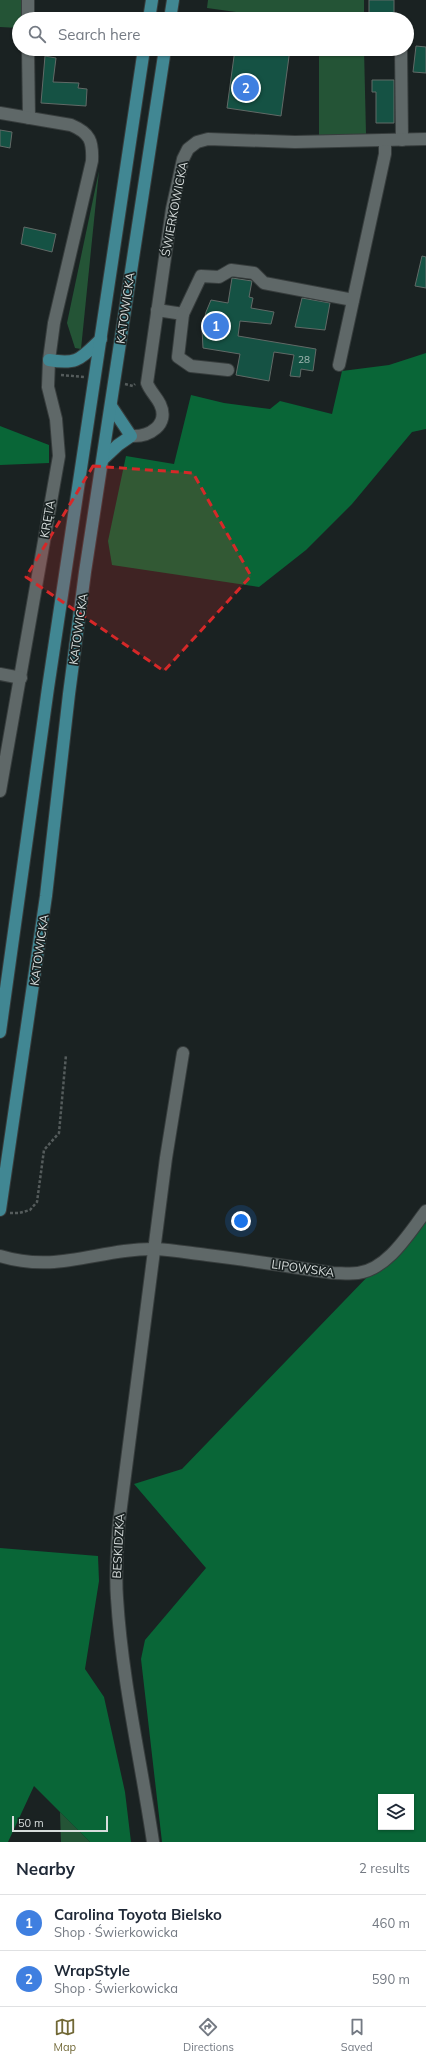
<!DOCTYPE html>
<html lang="en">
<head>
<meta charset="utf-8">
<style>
	:root { --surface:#fff; --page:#f2f2f3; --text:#1f2937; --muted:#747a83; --line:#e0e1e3; --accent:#716836 }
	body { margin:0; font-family:Mulish,sans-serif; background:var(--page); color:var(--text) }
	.controls { position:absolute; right:12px; bottom:12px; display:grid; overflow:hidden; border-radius:0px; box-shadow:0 1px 3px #0004 }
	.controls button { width:36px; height:36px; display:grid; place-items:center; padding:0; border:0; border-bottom:1px solid var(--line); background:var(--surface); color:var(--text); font:20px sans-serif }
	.scale { position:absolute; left:12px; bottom:10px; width:96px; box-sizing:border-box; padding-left:4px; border:2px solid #d7dddc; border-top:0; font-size:11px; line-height:14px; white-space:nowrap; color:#d7dddc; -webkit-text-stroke:3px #1a2222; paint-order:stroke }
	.you { position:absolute; left:241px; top:1221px; width:14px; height:14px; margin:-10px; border:3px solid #fff; border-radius:50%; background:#1a73e8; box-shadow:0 0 0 6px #1a73e833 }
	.badge { display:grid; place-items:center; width:26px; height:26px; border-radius:50%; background:var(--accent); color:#fff; font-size:13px; font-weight:700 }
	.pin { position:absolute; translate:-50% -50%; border:2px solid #fff; box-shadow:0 1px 4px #0006 }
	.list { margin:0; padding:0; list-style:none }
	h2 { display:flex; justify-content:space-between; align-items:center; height:52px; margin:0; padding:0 16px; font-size:17px }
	h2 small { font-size:13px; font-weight:400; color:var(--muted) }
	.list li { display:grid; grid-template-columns:26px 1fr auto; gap:12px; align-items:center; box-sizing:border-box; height:56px; padding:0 16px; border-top:1px solid var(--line) }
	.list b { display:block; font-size:15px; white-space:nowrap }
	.list p { margin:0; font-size:13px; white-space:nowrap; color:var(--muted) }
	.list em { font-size:13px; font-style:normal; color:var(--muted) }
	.icon { flex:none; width:22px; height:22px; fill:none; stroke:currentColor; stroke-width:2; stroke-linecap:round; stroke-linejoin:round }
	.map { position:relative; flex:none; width:426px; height:1842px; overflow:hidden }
	.search { position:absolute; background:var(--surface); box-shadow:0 1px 3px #0004; left:12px; right:12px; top:12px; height:44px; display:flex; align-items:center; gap:10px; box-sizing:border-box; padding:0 14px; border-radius:22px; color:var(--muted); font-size:15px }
	.sheet { height:164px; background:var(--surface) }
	nav { display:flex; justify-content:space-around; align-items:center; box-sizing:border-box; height:56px; border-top:1px solid var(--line); background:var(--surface); font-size:11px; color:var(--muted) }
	nav a { display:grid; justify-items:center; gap:2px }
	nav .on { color:var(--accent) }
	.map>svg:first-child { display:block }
	.green { fill:#245436 }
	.forest { fill:#096637; fill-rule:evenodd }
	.building { fill:#155244; stroke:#616a67 }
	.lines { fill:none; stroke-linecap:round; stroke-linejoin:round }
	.minor-casing { stroke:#373d3d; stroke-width:14 }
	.major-casing { stroke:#373d3d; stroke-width:14 }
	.path { stroke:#555c5c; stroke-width:2.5; stroke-dasharray:3 2; stroke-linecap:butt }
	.minor { stroke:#5f6868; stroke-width:12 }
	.major { stroke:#418793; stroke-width:12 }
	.marked { fill:#d62828; fill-opacity:0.2; stroke:#d62828; stroke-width:3; stroke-dasharray:8 5; stroke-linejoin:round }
	.labels { text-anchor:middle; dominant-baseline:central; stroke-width:3.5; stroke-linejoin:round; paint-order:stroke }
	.number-label { font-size:10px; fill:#a6bab6 }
	.street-label { font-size:12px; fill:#d7dddc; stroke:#1a2222 }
</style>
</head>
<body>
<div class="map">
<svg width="426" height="1842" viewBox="0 0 426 1842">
	<rect width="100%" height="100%" fill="#1a2222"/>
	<g class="green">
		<path d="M0,0h23v19h-4v9l-19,-1z"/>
		<path d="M208,0h156v19h-78l-79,-11z"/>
		<path d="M319,49h45l2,85 -47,3z"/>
		<path d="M99,171l-18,178 -6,-1 -8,-25z"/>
		<path d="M60,1812l30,30h-29z"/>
	</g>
	<g class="forest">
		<path d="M426,353v76l-14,3 -60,72 -46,46 -47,37 -147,-22 -4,-24 18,-85 48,8 17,-69 33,8 46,6 10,-8 52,13 10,-43 47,-6z"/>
		<path d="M0,426l49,19v18l-49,2z"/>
		<path d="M426,1216v626h-264l-21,-183 4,-19 61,-72 -72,-84 48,-15zM381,1797h30v30h-30z"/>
		<path d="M0,1548l98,8 1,25 -14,88 19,28 21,95 6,50h-41l-56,-56 -26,56h-8z"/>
	</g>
	<g class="building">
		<rect x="369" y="0" width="25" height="19"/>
		<path d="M416,46l10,1v26l-13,-1z"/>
		<path d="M235,49h55l-9,67 -54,-8z"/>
		<path d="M45,56l11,2 -3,24 26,1 -1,5 9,1 -1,17 -45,-3z"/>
		<path d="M372,80h22v43h-18v-31h-4z"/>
		<path d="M0,130l12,2 -2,16 -10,-2z"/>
		<path d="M24,227l32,7 -4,18 -31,-8z"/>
		<path d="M422,256l4,1v31l-11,-2z"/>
		<path d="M232,278l20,3 -3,16 4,1 -2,10 23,4 -3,12 -31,-3 -2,15 78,13 -3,22 -12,-2 -1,8 -10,-1 4,-21 -20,-3 -5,29 -33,-6 4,-21 -37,-6 -1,-19 4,-17 5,-12 17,3z"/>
		<path d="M302,298l28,5 -5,27 -30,-3z"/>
	</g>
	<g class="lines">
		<g class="minor-casing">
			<g id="minor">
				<path d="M28,0v19"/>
				<path d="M28,49l1,69"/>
				<path d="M401,49l1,91"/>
				<path d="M0,113l71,12c19,8 22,16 21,36l-38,162 -5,37 -1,27 8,32 3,37 -59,335"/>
				<path d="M157,310l26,4 18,-38 18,1 12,-7 23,3 10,10 89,17"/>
				<path d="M183,314l-5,43 13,9 37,4"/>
				<path d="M339,365l46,-211v-14"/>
				<path d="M131,436c18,1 39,-11 29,-32 -4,-8 -10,-13 -13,-21l25,-174 11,-50 5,-10 9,-7 11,-3 87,3 131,-3"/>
				<path d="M0,674l21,4"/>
				<path d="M0,1256c59,18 99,-8 156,-7 17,1 34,4 51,6 42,5 84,12 126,18 8,0 17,1 25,0 30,-4 51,-40 68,-62"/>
				<path d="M153,1842c-12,-81 -31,-162 -36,-244 -2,-25 0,-50 2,-76l47,-364 17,-105"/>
			</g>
		</g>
		<g class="major-casing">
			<g id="major">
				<path d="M149,19l3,-19"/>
				<path d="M170,19l3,-19"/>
				<path d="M49,360c29,5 31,-1 52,-21"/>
				<path d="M104,458l14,-13 13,-9 -20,-30"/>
				<path d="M0,1032l48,-344 96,-639"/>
				<path d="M0,1210l46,-314 23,-202 16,-122 80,-523"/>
			</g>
		</g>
		<g class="path">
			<path d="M61,375l23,2"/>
			<path d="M125,384l8,2 2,-2"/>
			<path d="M10,1213h9l11,-3 7,-8 7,-52 15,-17 7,-78"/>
		</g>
		<use href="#minor" class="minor"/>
		<use href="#major" class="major"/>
	</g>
	<path class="marked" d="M93,466l100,7 58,103 -87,95 -138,-94z"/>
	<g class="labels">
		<g class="number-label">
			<text x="304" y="359">28</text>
		</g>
		<g class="street-label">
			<text transform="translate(174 209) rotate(-79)">ŚWIERKOWICKA</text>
			<text transform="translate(125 308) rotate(-82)">KATOWICKA</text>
			<text transform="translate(47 519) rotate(-80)">KRĘTA</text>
			<text transform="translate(78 629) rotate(-82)">KATOWICKA</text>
			<text transform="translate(39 950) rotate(-82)">KATOWICKA</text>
			<text transform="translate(303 1268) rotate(8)">LIPOWSKA</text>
			<text transform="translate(118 1546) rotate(-87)">BESKIDZKA</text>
		</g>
	</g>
</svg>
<div class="controls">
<button><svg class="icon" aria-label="layers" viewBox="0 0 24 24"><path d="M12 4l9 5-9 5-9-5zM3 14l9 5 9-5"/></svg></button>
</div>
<div class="scale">50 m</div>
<div class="you"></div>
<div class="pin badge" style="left:216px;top:326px;background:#3f7fe0">1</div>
<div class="pin badge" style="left:246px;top:88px;background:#3f7fe0">2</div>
<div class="search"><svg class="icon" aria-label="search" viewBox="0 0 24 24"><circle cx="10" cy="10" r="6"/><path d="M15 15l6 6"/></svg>Search here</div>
</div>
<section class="sheet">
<h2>Nearby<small>2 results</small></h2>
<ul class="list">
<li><span class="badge" style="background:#3f7fe0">1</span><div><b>Carolina Toyota Bielsko</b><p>Shop · Świerkowicka</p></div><em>460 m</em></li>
<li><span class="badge" style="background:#3f7fe0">2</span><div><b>WrapStyle</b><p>Shop · Świerkowicka</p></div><em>590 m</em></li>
</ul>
</section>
<nav>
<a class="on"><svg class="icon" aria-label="map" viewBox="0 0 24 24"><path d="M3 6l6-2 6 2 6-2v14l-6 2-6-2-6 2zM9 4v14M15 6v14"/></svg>Map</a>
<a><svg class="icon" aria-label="directions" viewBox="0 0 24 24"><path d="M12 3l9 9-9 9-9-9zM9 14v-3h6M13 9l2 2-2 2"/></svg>Directions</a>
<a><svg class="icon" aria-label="saved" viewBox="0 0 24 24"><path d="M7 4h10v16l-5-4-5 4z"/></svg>Saved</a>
</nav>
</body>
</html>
